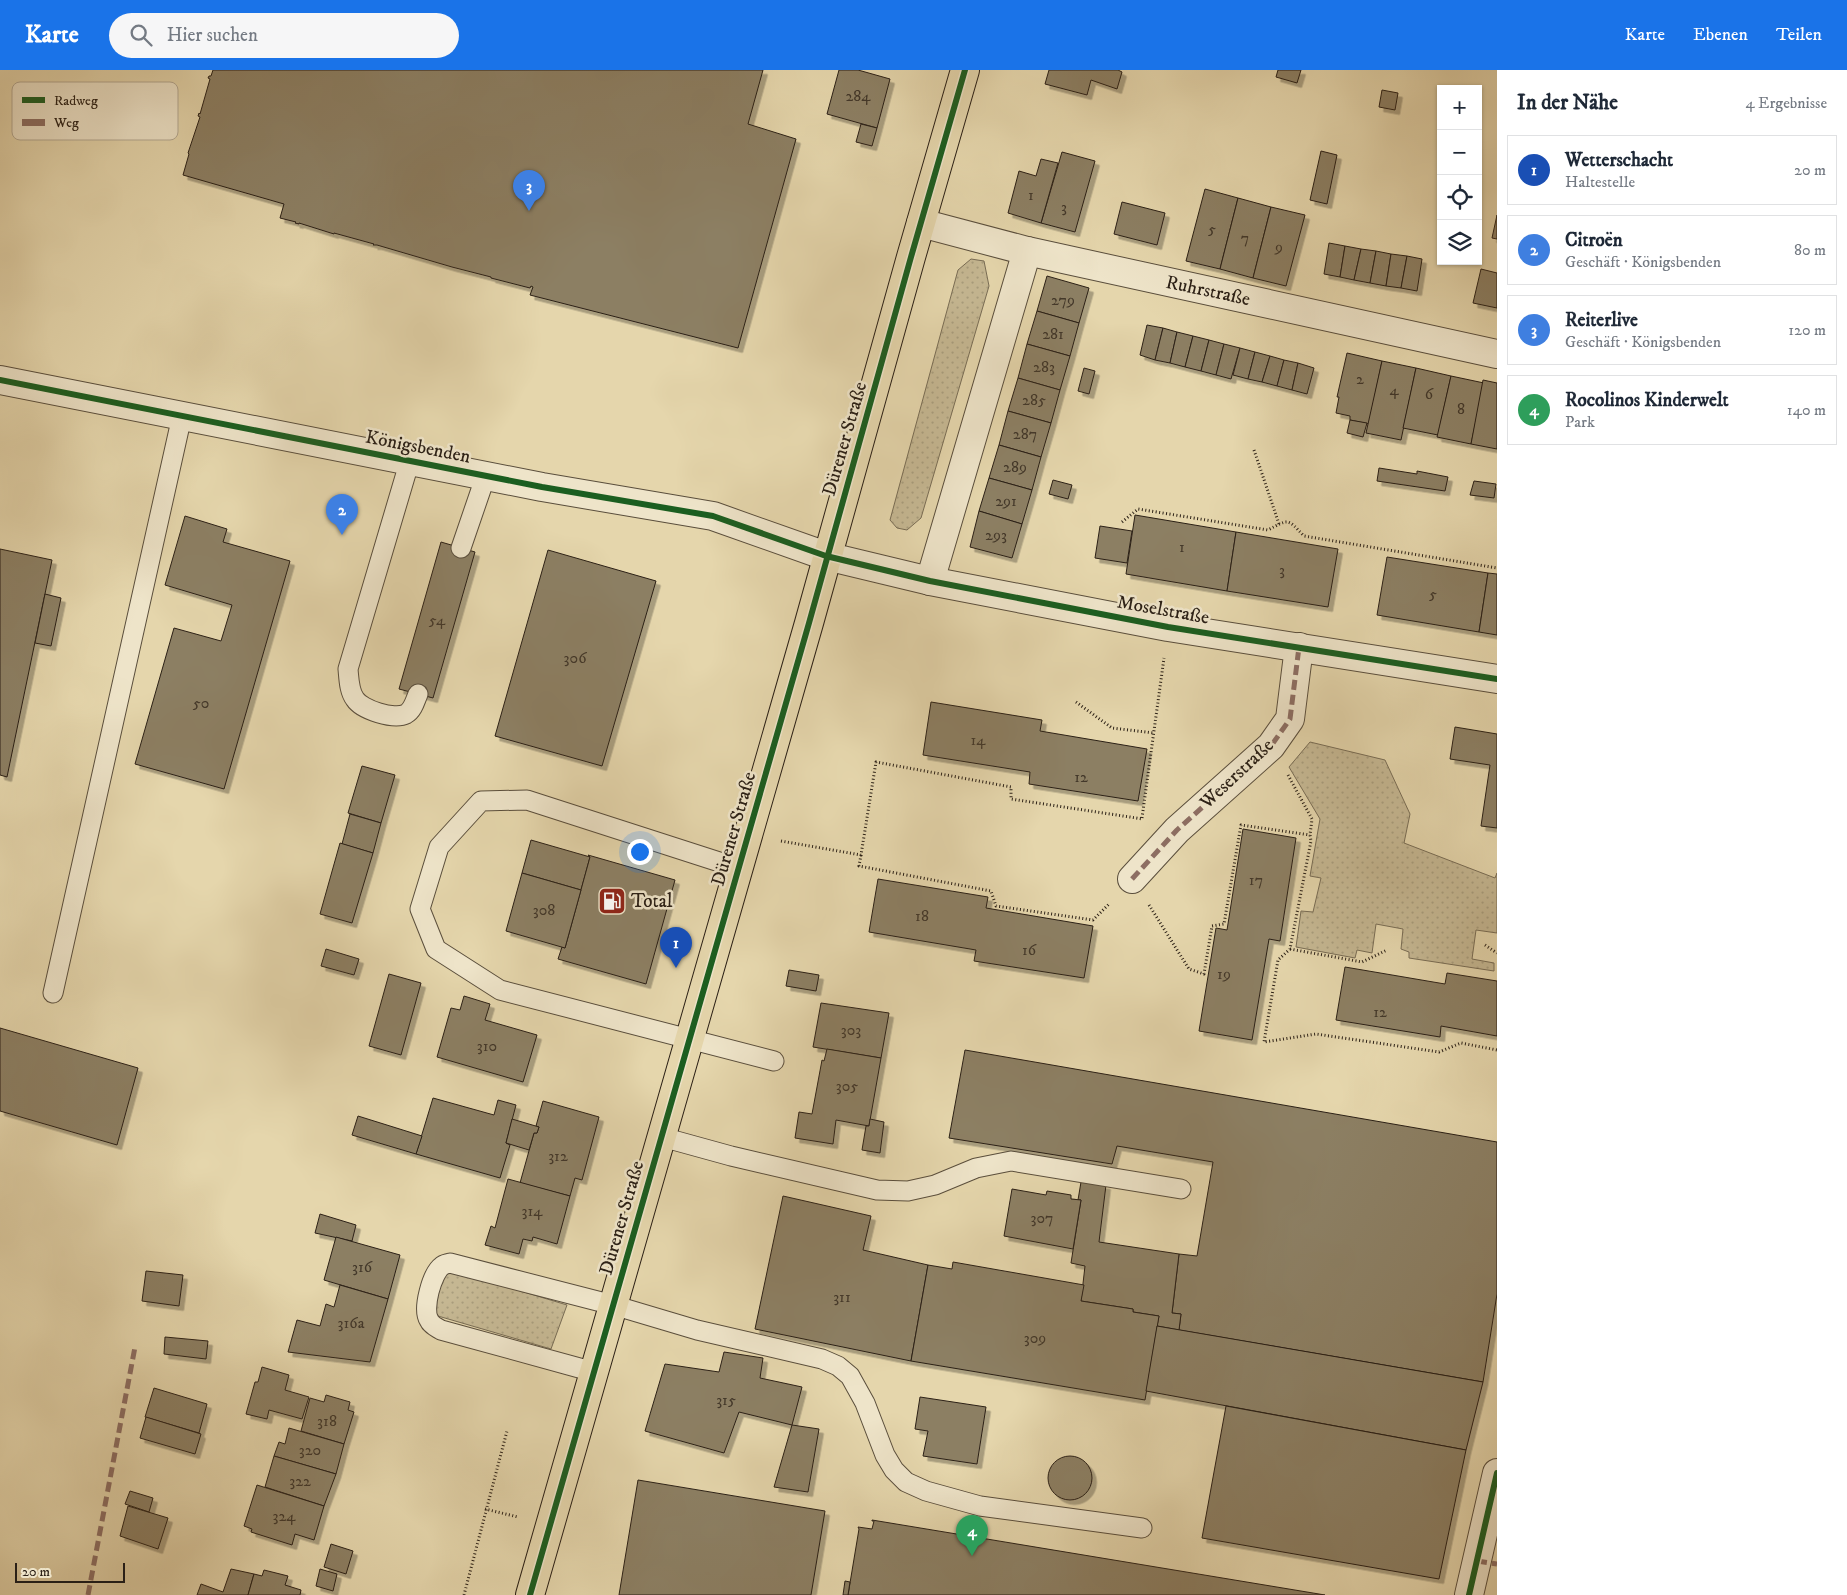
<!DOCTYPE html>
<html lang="de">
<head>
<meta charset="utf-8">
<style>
	:root { --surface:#fff; --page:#f6f6f7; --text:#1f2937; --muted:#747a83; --line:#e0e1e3; --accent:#1a73e8 }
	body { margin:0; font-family:"IM FELL DW Pica",serif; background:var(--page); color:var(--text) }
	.controls { position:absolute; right:15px; top:15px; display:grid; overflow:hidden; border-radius:0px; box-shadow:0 1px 4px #0004 }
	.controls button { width:45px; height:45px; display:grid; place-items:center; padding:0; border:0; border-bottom:1px solid var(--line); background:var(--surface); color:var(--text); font:25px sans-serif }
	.scale { position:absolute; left:15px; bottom:12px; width:110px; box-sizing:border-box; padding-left:5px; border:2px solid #2b2016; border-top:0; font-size:14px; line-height:18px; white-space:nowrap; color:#2b2016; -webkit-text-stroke:4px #eee4c9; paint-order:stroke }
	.you { position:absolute; left:639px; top:781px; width:18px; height:18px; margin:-12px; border:4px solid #fff; border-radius:50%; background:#1a73e8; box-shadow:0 0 0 8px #1a73e833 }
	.badge { display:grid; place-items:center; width:32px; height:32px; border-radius:50%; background:var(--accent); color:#fff; font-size:16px; font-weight:700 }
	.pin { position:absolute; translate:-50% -41px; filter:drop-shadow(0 1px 2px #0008) }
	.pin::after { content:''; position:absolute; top:26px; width:18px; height:15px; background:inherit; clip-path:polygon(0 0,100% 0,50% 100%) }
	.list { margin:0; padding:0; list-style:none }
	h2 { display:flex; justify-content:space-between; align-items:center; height:65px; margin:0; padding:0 20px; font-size:21px }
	h2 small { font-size:16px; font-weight:400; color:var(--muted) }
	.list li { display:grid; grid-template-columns:32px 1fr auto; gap:15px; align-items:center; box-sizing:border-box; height:70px; margin:0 10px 10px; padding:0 10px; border:1px solid var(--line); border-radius:0px }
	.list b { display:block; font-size:19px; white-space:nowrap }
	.list p { margin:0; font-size:16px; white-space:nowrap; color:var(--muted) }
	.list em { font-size:16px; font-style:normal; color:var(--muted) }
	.icon { flex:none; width:28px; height:28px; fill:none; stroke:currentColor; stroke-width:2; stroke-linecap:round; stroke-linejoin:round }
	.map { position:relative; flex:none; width:1497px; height:1525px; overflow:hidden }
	header { display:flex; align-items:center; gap:30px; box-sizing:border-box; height:70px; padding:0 25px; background:var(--accent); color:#fff }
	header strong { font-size:24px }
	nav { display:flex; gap:28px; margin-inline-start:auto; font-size:18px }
	.search { width:350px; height:45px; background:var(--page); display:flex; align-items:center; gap:12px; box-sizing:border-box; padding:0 18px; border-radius:28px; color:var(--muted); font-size:19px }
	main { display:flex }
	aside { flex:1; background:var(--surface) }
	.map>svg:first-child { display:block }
	.grass { fill:url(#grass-dots); stroke:#786c54 }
	.building { fill:#8c7f64; stroke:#2b2016; filter:url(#shadow) }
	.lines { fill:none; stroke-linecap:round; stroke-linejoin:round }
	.lane-casing { stroke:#5a4e3c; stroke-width:21 }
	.street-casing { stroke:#5a4e3c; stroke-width:30 }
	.primary-casing { stroke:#2b2016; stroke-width:30 }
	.path { stroke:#2b2016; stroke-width:3; stroke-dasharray:1 2.5; stroke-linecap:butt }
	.lane { stroke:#eee4c9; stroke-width:19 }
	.street { stroke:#eee4c9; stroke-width:28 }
	.primary { stroke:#e5d6ac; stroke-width:28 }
	.quiet { stroke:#8d6e63; stroke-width:5; stroke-dasharray:10 5; stroke-linecap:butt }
	.cycleway-casing { stroke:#eee4c9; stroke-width:9 }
	.cycleway { stroke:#1b5e20; stroke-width:6 }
	.labels { text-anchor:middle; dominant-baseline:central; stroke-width:5; stroke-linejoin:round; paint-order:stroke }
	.number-label { font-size:16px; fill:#43382a }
	.street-label { font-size:19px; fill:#2b2016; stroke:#eee4c9 }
	.poi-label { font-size:19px; fill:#2b2016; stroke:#eee4c9; text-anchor:start }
	.key { fill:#eee4c9; stroke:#b4a993; stroke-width:1 }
	.key-label { font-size:14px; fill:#2b2016 }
</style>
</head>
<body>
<header>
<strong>Karte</strong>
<div class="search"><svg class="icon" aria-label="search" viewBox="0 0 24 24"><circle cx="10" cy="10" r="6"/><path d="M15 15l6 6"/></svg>Hier suchen</div>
<nav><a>Karte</a><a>Ebenen</a><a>Teilen</a></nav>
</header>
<main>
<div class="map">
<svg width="1497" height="1525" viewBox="0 0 1497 1525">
	<defs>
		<pattern id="grass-dots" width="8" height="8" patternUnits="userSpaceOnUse" patternTransform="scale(1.25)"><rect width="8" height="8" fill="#c5b792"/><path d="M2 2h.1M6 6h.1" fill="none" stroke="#a99d7d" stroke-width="1.8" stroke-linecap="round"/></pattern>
		<filter id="shadow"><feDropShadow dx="4.5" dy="4.5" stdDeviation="0" flood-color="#0004"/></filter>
	</defs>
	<rect width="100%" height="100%" fill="#e5d6ac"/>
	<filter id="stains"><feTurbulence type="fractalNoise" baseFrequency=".004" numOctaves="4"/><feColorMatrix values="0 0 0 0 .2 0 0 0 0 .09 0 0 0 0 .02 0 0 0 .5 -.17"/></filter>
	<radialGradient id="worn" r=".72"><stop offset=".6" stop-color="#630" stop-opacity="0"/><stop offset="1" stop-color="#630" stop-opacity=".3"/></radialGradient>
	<g class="grass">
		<path d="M971,189l13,2 5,25 -68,232 -14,12 -10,-2 -7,-8 68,-250z"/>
		<path d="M1310,672l75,18 25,54 -6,29 91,35 2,-5v60l-21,-3 -4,29 22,4v8l-85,-13v-6l-8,-3 2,-20 -27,-5 -4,29 -15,-3 -2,8 -59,-11 5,-36 12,1 8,-34 -11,-2 10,-57 -31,-52z"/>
		<path d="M451,1200l116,35 -16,44 -113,-33 -6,-7 10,-33z"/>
	</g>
	<g class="building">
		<path d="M213,0h550l-15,54 48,15 -58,209 -208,-53 3,-8 -2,-1 -1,2 -39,-10v-1l-39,-10 -75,-22h-4l1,-1 -40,-11v1l-35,-11v1l-4,-1 1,-1 -16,-4 4,-14 -101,-29 6,-21 -1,-1 12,-36 -2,-1 1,-3 1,1 10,-35 -2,-1 1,-2h2z"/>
		<path d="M839,0h19l32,9 -13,49 -50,-14z"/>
		<path d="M1049,0h69l4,2 -5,17 -26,-9 -4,15 -42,-11z"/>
		<path d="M1278,0h23l-4,13 -21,-6z"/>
		<path d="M1382,20l16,3 -3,17 -16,-3z"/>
		<path d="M861,54l16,4 -5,18 -16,-4z"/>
		<path d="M1321,81l16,4 -10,49 -17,-4z"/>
		<path d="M1062,82l33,9 -20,71 -34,-9z"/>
		<path d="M1041,89l17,4 -17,60 -33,-10 11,-42 17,5z"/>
		<path d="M1205,119l33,9 -18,71 -34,-8z"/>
		<path d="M1238,128l33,9 -18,71 -33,-9z"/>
		<path d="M1122,132l43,11 -8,32 -43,-11z"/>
		<path d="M1271,137l34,8 -19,71 -33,-8z"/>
		<path d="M1497,145v24l-5,-1z"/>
		<path d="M1329,173l16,3 -5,31 -16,-3z"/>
		<path d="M1345,176l16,3 -7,31 -14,-3z"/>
		<path d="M1361,179l15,2 -6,32 -16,-3z"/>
		<path d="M1376,181l15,3 -5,32 -16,-3z"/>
		<path d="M1391,184l16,2 -6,32 -15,-2z"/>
		<path d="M1407,186l15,3 -5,32 -16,-3z"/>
		<path d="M1481,199l16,4v35l-24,-5z"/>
		<path d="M1047,206l42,12 -10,35 -42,-12z"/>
		<path d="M1037,241l42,12 -9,33 -43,-12z"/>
		<path d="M1147,255l16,3 -8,32 -15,-5z"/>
		<path d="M1163,258l14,4 -7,31 -15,-3z"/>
		<path d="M1177,262l16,4 -8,31 -15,-4z"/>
		<path d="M1193,266l16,4 -8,31 -16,-4z"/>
		<path d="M1209,270l15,4 -8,31 -15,-4z"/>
		<path d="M1027,274l43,12 -10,34 -42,-12z"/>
		<path d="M1224,274l16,4 -9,31 -15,-4z"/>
		<path d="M1240,278l15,4 -7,27 -15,-4z"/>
		<path d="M1255,282l15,4 -8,26 -14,-3z"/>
		<path d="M1347,283l35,8 -13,63 -19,-4v-4l-14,-3 3,-16h-2z"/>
		<path d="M1270,286l14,4 -7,26 -15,-4z"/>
		<path d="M1284,290l14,3 -6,27 -15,-4z"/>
		<path d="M1382,291l34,7 -15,72 -35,-7z"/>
		<path d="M1298,293l16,5 -7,26 -15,-4z"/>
		<path d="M1084,298l11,3 -6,23 -11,-3z"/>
		<path d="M1416,298l35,8 -13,59 -35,-7z"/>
		<path d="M1451,306l33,7 -13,61 -34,-7z"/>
		<path d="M1018,308l42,12 -9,33 -43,-12z"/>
		<path d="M1483,310l14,3v66l-26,-5z"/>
		<path d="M1008,341l43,12 -10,34 -42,-12z"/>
		<path d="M1350,350l17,3 -4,14 -16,-4z"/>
		<path d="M999,375l42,12 -9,33 -43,-12z"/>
		<path d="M1379,398l38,6v-3l31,6 -3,14 -68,-10z"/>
		<path d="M989,408l43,12 -10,34 -43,-13z"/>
		<path d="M1053,410l19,5 -4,14 -19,-5z"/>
		<path d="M1474,411l22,3 -2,14 -24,-3z"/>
		<path d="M979,441l43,13 -10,34 -42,-11z"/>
		<path d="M1135,445l101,17 -9,59 -101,-17z"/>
		<path d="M185,446l42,13 -4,13 67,19 -66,228 -89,-25 39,-136 47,13 11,-36 -67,-20z"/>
		<path d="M1100,456l32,5 -5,32 -32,-5z"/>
		<path d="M1236,462l102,17 -10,58 -101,-16z"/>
		<path d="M441,472l34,10 -42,146 -34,-9z"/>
		<path d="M0,479l52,11 -45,217 -7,-2z"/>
		<path d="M548,480l108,31 -54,185 -107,-30z"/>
		<path d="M1387,487l101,16 -9,59 -102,-17z"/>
		<path d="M1488,503l9,1v61l-18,-3z"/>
		<path d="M45,524l16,4 -10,48 -16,-3z"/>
		<path d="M931,632l111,18 -2,11 107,18 -9,52 -109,-17 1,-12 -107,-17z"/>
		<path d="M1455,657l42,7v94l-16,-2 9,-61 -40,-6z"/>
		<path d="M362,696l33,9 -14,48 -33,-10z"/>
		<path d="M350,744l31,9 -8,30 -31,-9z"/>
		<path d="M1243,759l53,9 -16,103 -11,-2 -17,101 -53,-9 17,-103 11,2z"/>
		<path d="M531,770l59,17 -9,33 -59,-17z"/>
		<path d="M340,773l33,10 -21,70 -32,-9z"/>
		<path d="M588,785l87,25 -29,104 -88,-25 4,-12 3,1 25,-91z"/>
		<path d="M522,803l59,17 -16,58 -59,-17z"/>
		<path d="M878,809l110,18 -2,11 107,18 -9,52 -110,-17 2,-11 -107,-18z"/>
		<path d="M326,879l33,10 -5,16 -33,-9z"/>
		<path d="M1345,897l100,17 2,-11 50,8v55l-56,-10 -1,11 -104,-17z"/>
		<path d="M789,900l30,5 -3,16 -30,-5z"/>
		<path d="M389,904l32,9 -20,72 -32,-9z"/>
		<path d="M464,926l26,8 -5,16 52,15 -14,47 -86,-25 14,-49 9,2z"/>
		<path d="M821,933l68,10 -8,45 -68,-11z"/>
		<path d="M0,958l138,40 -21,77 -117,-34z"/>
		<path d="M827,979l54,9 -12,68 -33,-6 -3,24 -38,-6 4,-26 13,2 10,-54 2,1z"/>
		<path d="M965,980l532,92v152l-14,88 -304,-52 2,-16 -9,-1 7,-59 18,2 16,-94 -96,-16 -5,18 -163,-26z"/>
		<path d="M433,1028l61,17 4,-15 18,5 -10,38 4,2 -10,33 -84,-24z"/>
		<path d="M543,1031l56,16 -17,63 -7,-2 -5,18 -50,-13 14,-50h3l2,-6 -3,-1z"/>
		<path d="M358,1046l64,20 -6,18 -64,-19z"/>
		<path d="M512,1049l27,8 -2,6h-3l-5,17 -23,-7z"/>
		<path d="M870,1049l14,3 -4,31 -18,-3 4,-24h3z"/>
		<path d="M508,1109l62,17 -13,48 -24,-7 -1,4 -9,-2 -4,15 -34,-9 6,-19 4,2z"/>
		<path d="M1081,1112l25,3 -7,57 80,12 -7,59 9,1 -2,16 -22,-4 2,-10 -26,-4v-3l-52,-8 4,-35 -14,-3 10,-63h-3z"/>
		<path d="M1012,1119l34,6 1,-4 24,4v4l10,1 -8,49 -69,-13z"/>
		<path d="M783,1126l88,20 -8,34 65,15 -17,96 -156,-32z"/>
		<path d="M320,1144l36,11 -4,16 -37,-8z"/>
		<path d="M336,1167l64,18 -12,44 -64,-19z"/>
		<path d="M953,1192l131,23 -3,16 52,8v3l26,4 -14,84 -234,-39 17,-96 24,4z"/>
		<path d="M146,1201l37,4 -4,31 -37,-5z"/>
		<path d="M340,1215l48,14 -18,63 -82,-10 9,-32 23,6 6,-22 8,3z"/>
		<path d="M1157,1256l326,56 -17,68 -320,-59z"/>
		<path d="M165,1267l43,4 -2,18 -42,-5z"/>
		<path d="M724,1282l39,6 -3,20 42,9 -10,38 -53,-13 -15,41 -79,-22 20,-67 54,8z"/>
		<path d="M262,1297l27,8 -4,15 24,7 -7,22 -33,-9 -2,9 -21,-5 9,-32h3z"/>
		<path d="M154,1318l53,16 -8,29 -54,-16z"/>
		<path d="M326,1325l24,7 -2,8 6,2 -10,32 -43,-13 9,-33 14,4z"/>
		<path d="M920,1327l66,10 -9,57 -54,-8 5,-25 -13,-2z"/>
		<path d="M1226,1336l240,44 -27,129 -237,-41z"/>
		<path d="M146,1347l55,17 -6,20 -55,-16z"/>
		<path d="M792,1355l27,4 -11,63 -34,-5z"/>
		<path d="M289,1358l55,16 -8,30 -62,-18 5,-14 6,2z"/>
		<circle cx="1070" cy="1408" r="22"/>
		<path d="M274,1386l62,18 -12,32 -59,-19z"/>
		<path d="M638,1410l187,31 -14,84h-192z"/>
		<path d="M257,1415l67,21 -10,34 -19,-6 -3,11 -41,-13 1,-3 -8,-3z"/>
		<path d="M130,1421l23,7 -4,14 -24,-8z"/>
		<path d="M128,1436l40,12 -10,31 -38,-13z"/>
		<path d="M872,1450l453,75h-477l11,-66 -1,-2 14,2 2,-8h-2z"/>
		<path d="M331,1474l22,7 -7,23 -22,-7z"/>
		<path d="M231,1499l23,5 -6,21h-51l4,-11 22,8z"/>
		<path d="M320,1499l17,5 -4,17 -17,-5z"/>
		<path d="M264,1500l24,6 -3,9 16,5 -1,5h-52l6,-21 8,2z"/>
		<path d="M845,1511l5,1 -2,13h-5z"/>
	</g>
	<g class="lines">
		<g class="lane-casing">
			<g id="lane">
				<path d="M410,390l-62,209c1,10 1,22 7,30 7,11 39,21 51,15 7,-4 9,-13 12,-20"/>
				<path d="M461,478l25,-73"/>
				<path d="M738,798l-211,-68 -46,1 -42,46 -19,62 16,40 64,41 274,71"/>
				<path d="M53,923l129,-577"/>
				<path d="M662,1067l69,19 146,34 31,1 27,-6 41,-17 35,-7 170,28"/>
				<path d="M594,1302l-153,-42c-5,-3 -10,-5 -12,-10 -7,-11 3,-47 13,-54 2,-2 5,-2 8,-3l163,42 84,25 125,29 16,7 12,10 15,27 20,52 9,15 12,12 20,9 54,15 162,22"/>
			</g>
		</g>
		<g class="street-casing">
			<g id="street">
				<path d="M921,153l106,28 470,103"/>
				<path d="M0,310l542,107 171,29 113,40 104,25 238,46 329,52"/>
				<path d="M930,511l97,-330"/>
				<path d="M1132,809l45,-49 94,-84 19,-27 9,-72"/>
				<path d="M1469,1525l28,-122"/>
			</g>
		</g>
		<g class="primary-casing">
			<path id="primary" d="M530,1525l279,-972 102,-366 54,-187"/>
		</g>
		<g class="path">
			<path d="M1254,380l25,74"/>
			<path d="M1122,452l16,-13 130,21c21,-11 19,-12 36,6l193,32"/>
			<path d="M1076,632l36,26 42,5"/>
			<path d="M1288,705l24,44 -2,16 1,6 -21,108 -12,11 -14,82 52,-8 123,18 22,-9 36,7"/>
			<path d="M1142,748l22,-160"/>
			<path d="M781,771l80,14 15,-93 135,25v12l132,20"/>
			<path d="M861,785l-2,11 132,25 5,15 97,14 17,-17"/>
			<path d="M1149,835l40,64 15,5 8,-48 12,-2 17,-99 69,10"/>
			<path d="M1485,875l12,8"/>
			<path d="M1290,879l72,13 25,-12"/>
			<path d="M485,1439l33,8"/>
			<path d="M464,1525l43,-164"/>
		</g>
		<use href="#lane" class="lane"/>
		<use href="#street" class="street"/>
		<use href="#primary" class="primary"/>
		<g class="quiet">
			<path d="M1132,809l45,-49 94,-84 19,-27 9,-72"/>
			<path d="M1477,1491l20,3"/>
			<path d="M88,1525l47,-248"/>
		</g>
		<g class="cycleway-casing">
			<g id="cycleway">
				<path d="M0,310l542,107 171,29 113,40 104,25 238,46 329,52"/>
				<path d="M530,1525l279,-972 102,-366 54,-187"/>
				<path d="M1469,1525l28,-122"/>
			</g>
		</g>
		<use href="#cycleway" class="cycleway"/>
	</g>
	<defs>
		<g id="fuel-square" transform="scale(1.4375)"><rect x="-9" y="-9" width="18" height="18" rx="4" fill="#8f2418" stroke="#eee4c9"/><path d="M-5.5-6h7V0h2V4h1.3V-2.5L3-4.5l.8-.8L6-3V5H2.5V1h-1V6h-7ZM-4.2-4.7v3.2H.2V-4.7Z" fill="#fff"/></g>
	</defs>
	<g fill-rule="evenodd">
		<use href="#fuel-square" x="612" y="831"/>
	</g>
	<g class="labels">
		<g class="number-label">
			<text x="858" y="26">284</text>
			<text x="1031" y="125">1</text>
			<text x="1064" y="137">3</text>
			<text x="1212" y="159">5</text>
			<text x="1245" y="168">7</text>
			<text x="1279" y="177">9</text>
			<text x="1063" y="230">279</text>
			<text x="1053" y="264">281</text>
			<text x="1044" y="297">283</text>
			<text x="1360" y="309">2</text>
			<text x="1394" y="320">4</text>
			<text x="1429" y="324">6</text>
			<text x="1034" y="330">285</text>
			<text x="1461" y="339">8</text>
			<text x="1025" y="364">287</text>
			<text x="1015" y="397">289</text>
			<text x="1006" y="431">291</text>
			<text x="996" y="465">293</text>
			<text x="1182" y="477">1</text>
			<text x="1282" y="500">3</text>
			<text x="1433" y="524">5</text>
			<text x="437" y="550">54</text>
			<text x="575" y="588">306</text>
			<text x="201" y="633">50</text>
			<text x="978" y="670">14</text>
			<text x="1081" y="707">12</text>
			<text x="1256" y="810">17</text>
			<text x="544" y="840">308</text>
			<text x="922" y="846">18</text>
			<text x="1029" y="880">16</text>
			<text x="1224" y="904">19</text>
			<text x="1380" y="942">12</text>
			<text x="851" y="960">303</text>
			<text x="487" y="976">310</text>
			<text x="847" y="1016">305</text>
			<text x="558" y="1086">312</text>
			<text x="532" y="1141">314</text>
			<text x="1042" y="1148">307</text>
			<text x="362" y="1197">316</text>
			<text x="842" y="1227">311</text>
			<text x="351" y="1253">316a</text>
			<text x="1035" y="1268">309</text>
			<text x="726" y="1330">315</text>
			<text x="327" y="1351">318</text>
			<text x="310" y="1380">320</text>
			<text x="300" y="1411">322</text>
			<text x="284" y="1446">324</text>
		</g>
		<g class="street-label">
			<text transform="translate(1208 221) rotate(12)">Ruhrstraße</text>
			<text transform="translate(845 369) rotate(-74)">Dürener Straße</text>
			<text transform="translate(418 377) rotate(11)">Königsbenden</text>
			<text transform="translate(1163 540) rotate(10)">Moselstraße</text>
			<text transform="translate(1237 704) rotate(-43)">Weserstraße</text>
			<text transform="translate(734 759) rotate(-74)">Dürener Straße</text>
			<text transform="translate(622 1148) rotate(-74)">Dürener Straße</text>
		</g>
		<g class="poi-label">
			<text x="631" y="831">Total</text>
		</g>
	</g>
	<rect x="12" y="12" width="166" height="58" rx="8" class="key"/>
	<rect x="22" y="27" width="23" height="6" fill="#1b5e20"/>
	<rect x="22" y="49" width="23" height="7" fill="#8d6e63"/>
	<g class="key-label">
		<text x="54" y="35">Radweg</text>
		<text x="54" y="57">Weg</text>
	</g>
	<rect width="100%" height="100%" filter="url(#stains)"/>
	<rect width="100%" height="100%" fill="url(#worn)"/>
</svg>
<div class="controls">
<button>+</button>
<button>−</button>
<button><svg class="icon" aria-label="locate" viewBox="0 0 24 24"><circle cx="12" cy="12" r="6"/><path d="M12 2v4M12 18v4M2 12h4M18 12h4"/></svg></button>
<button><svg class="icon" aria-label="layers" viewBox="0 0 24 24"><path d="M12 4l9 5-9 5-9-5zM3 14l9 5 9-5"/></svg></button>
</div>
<div class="scale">20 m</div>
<div class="you"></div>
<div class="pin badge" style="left:676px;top:898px;background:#1a4fb4">1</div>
<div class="pin badge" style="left:342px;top:465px;background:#3f7fe0">2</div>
<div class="pin badge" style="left:529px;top:141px;background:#3f7fe0">3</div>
<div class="pin badge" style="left:972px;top:1486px;background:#2e9e5b">4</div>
</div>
<aside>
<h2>In der Nähe<small>4 Ergebnisse</small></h2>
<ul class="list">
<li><span class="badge" style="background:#1a4fb4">1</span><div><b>Wetterschacht</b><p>Haltestelle</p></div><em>20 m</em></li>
<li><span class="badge" style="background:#3f7fe0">2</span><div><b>Citroën</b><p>Geschäft · Königsbenden</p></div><em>80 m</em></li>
<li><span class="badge" style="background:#3f7fe0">3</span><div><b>Reiterlive</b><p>Geschäft · Königsbenden</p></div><em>120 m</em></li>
<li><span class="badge" style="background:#2e9e5b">4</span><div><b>Rocolinos Kinderwelt</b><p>Park</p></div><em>140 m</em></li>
</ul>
</aside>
</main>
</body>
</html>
